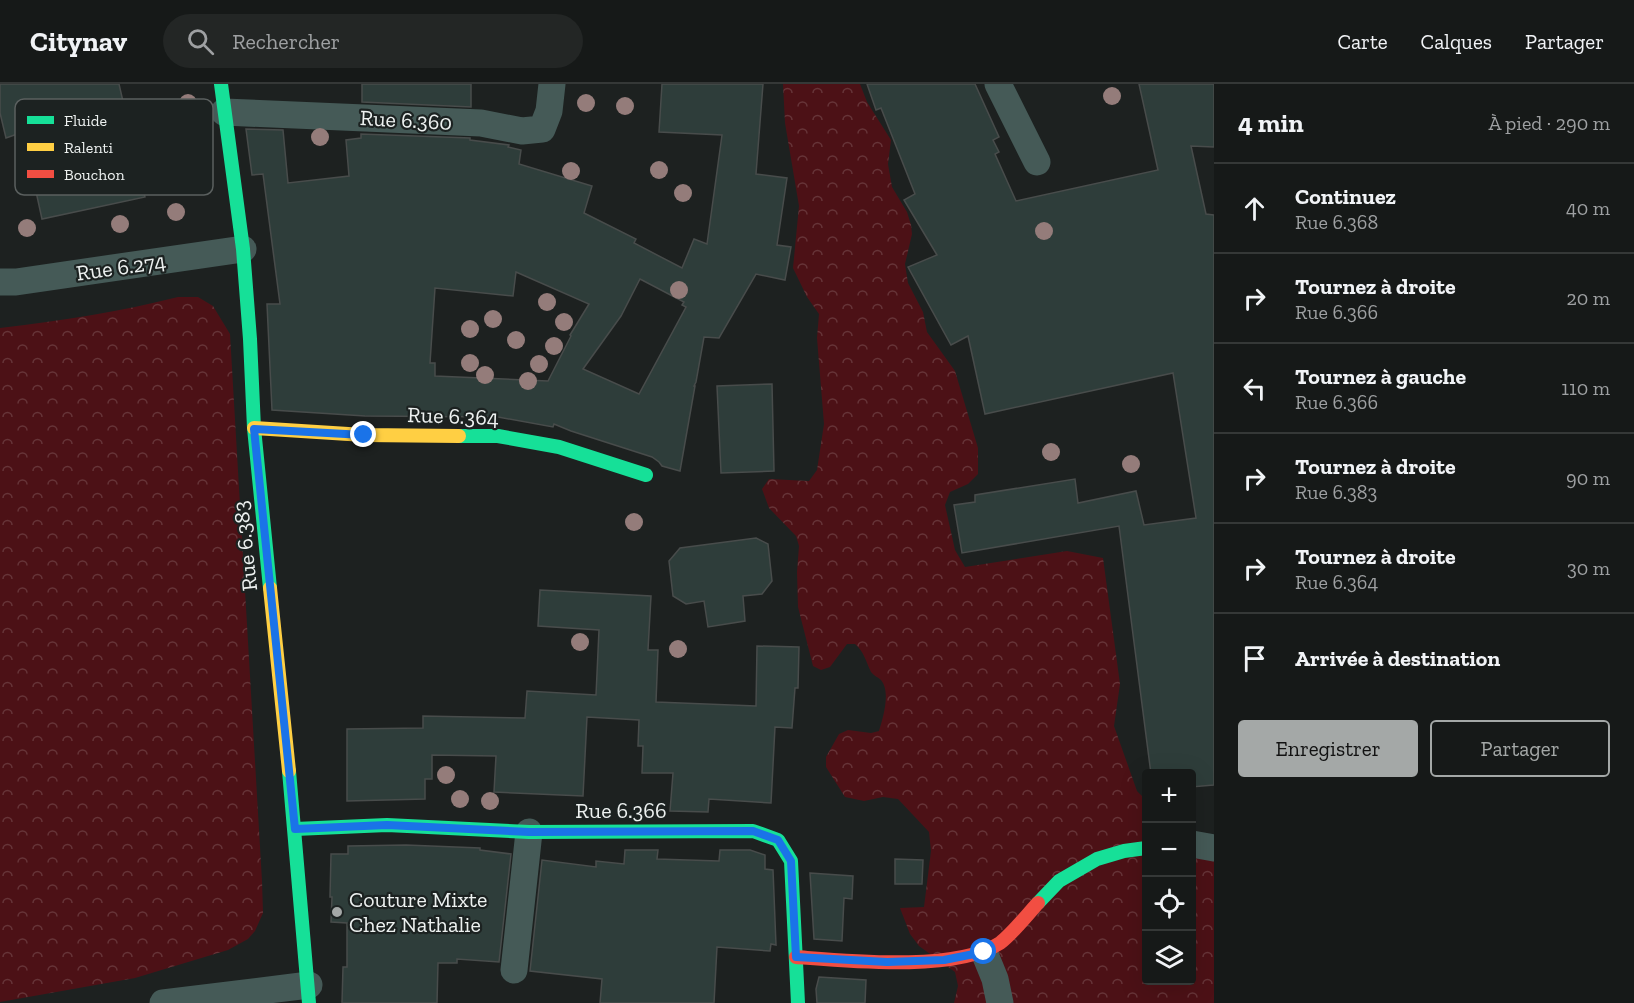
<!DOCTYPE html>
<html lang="fr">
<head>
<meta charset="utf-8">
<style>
	:root { --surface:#161918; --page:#232625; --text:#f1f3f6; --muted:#9ea0a2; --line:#353837; --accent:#a4a8a7 }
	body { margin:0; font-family:"Zilla Slab",serif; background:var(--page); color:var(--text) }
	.controls { position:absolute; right:18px; bottom:18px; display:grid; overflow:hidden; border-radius:6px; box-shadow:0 6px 24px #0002 }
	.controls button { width:54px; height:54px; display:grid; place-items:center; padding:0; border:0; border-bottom:2px solid var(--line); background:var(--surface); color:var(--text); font:30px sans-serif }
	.stop { position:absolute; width:18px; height:18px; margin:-14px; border:4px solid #1a73e8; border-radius:50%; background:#fff }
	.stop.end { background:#1a73e8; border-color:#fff; box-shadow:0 2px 6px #0008 }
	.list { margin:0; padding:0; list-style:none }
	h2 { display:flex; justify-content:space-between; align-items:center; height:78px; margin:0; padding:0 24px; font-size:26px }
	h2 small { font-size:20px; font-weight:400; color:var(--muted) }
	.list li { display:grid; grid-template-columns:39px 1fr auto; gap:18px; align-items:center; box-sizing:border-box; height:90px; padding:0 24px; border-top:2px solid var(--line) }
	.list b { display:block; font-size:22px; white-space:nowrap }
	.list p { margin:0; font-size:20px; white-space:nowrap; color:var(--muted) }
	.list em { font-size:20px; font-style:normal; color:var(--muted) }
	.actions { display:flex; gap:12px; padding:18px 24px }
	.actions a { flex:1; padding:14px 0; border:2px solid var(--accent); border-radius:6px; text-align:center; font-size:21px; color:var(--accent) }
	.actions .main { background:var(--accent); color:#111 }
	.icon { flex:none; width:33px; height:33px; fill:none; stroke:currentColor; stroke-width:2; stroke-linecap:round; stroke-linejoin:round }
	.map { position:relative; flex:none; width:1214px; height:919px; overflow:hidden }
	header { display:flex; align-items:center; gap:36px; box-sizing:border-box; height:84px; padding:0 30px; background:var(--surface); border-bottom:2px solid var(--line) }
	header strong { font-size:28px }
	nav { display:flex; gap:33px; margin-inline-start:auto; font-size:21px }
	.search { width:420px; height:54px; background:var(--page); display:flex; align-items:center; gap:15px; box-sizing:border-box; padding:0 21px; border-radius:33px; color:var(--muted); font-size:22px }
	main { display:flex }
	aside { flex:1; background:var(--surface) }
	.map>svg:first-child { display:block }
	.forest { fill:url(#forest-crowns) }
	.building { fill:#2e3d3a; stroke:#484c4b; stroke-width:1.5; fill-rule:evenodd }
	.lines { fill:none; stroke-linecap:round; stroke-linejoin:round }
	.street { stroke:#455a57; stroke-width:27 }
	.fast { stroke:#16e098; stroke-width:14 }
	.slow { stroke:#ffcf43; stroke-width:14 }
	.jam { stroke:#f24e42; stroke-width:14 }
	.tree { fill:#947c7a }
	.route { stroke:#1a73e8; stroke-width:8 }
	.poi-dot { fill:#a4a8a7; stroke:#1c2221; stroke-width:2 }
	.labels { text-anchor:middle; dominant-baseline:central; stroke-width:4.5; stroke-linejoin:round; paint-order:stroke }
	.street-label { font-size:22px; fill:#edf1f0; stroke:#1c2221 }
	.poi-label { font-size:22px; fill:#edf1f0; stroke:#1c2221; text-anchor:start }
	.key { fill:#1c2221; stroke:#5b605f; stroke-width:1.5 }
	.key-label { font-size:16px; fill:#edf1f0 }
</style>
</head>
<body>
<header>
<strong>Citynav</strong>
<div class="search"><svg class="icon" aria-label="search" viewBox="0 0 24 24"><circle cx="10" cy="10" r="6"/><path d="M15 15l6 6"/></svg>Rechercher</div>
<nav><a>Carte</a><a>Calques</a><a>Partager</a></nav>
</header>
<main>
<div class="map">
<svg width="1214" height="919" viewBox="0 0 1214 919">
	<defs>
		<pattern id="forest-crowns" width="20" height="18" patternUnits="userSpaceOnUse" patternTransform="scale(1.5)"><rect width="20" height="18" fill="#4c1116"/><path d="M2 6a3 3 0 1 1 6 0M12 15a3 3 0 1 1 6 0" fill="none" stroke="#663438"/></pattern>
	</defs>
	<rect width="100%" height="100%" fill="#1d2120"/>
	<g class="forest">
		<path d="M783,0h77l7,18 24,38 -3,24 4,23 15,25 4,13 1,9 -7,30 3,19 15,29 4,20 28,39 23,77v26l-10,10 -18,8 -5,13 10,45 10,17 102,-16 36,7 17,126 -6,42 23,65 9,9v180h46v-143l22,15v151h-260l4,-17 -3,-14 -36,-26 -9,-12 -10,-26 24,-1 7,-56 -2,-19 -31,-33 -15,-2 -19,4 -19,-4 -19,-30v-10l13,-23 9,-4 23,3 8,-2c4,-13 12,-39 2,-51 -3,-3 -7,-4 -10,-8 -6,-12 -6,-19 -16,-28h-8l-17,23 -9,3 -8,-4 -15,-59 -1,-35 2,-26 -3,-10 -27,-28 -7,-19 7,-10 40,2 8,-11 7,-46 -7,-86 2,-24 -12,-17 -14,-29 6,-62 -14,-83z"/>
		<path d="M178,213h20l15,9 17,28 32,547 1,32 -8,18 -7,8 -20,11 -93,28 -135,24v-674c60,-7 119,-16 178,-31z"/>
	</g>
	<g class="building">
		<path d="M0,0h119l26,113 -103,22 -19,-87 -17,6 -6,-25z"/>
		<path d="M362,0h109v23l-109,-5z"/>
		<path d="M662,0h101l-7,90 31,4 -10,67 14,2 -6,33 -29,-6 -37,64 -15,-1 -8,45 -2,4h1l-15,85 -18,-5 -3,-4 -7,-5 -81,-26 -17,-7 -1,3 -55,-10 -133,-1 -93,-6 -5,-106h13l-17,-130 -11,1 -6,-46 37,1 5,53 61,-7 -3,-36 15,-2v-4l109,4v2l39,5 -1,2 13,3 -2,14 73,22 -8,27 52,26 -2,4 48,25 12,-29 13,5 15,-109 -63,-3zM516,188l73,32 -19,31 1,1 -23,45 -113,-5v-13h-5l5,-75 78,8zM640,195l44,23 -2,3 4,2 -47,87 -56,-25 38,-53z"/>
		<path d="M867,0h108l24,53 -6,3 6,12 -4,2 21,47 142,-31 -19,-86h75v63l-23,-1 15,68 8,1v570l-23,2v-13h-40l-32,-248 -157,27 -8,-48 21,-3v-7l100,-16 3,24 58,-12 8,34 52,-7 -23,-145 -188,41 -17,-78 -17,9 -43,-78 29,-12 -33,-55 11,-6 -34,-86 -5,2z"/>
		<path d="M772,300l2,87 -53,2 -4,-87z"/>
		<path d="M756,454l12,6 4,37 -10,13 -19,2 2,25 -37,6 -4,-26 -18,3 -13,-8 -4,-35 11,-13z"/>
		<path d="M540,506l111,6 -3,54h10l-2,52 100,4 1,-60 42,1 -1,41h-3l-3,40 -17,-1 -4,76 -62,-4 -1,13 -38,-1 3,-38h-31l1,-27h-5l1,-26 -52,-3 -4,79 -89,-4 2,-36 -64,-1v24h-7v20l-78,2v-72l76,-1v-12l102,2 2,-27 69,4 3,-65 -61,-4z"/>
		<path d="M406,761l74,3v2l31,4 -12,108 -42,-3v4h-19l-1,40h-95l1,-36h4v-44l-16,-1 1,-25h-2l1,-43h17v-8z"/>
		<path d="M625,766h33l-1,9 62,2 1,-11h30l15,5v14l8,1 3,75 -5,-1 -1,7 -53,-4 -3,56h-114l2,-24 -72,-8 12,-111 54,7v-6l28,3z"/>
		<path d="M895,775l28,1 -1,24h-27z"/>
		<path d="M810,789l43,3 -1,23 -8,-1 -2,43 -28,-2z"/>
		<path d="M819,893l47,3 -1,23h-48l-1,-14z"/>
	</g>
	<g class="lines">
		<g class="street">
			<path d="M998,0l39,78"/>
			<path d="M224,28l257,11 41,8 20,-2 7,-18 3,-27"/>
			<path d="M0,198h16l227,-33"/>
			<path d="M1192,760l22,4"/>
			<path d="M984,868l11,27 5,24"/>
			<path d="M514,886l15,-138"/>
			<path d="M163,919l146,-18"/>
		</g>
		<g class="fast">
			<path d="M221,0l22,165 7,90 4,89 16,160"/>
			<path d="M459,352h39l61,11 87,28"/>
			<path d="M289,687l20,232"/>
			<path d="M295,745l92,-4 142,7 224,-1 25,9 13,21 7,142"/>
			<path d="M1038,819l21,-22 38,-22 27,-8 22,-3"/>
		</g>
		<g class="slow">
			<path d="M254,344l110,7 95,1"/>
			<path d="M270,504l19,183"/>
		</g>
		<path class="jam" d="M796,873c52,4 160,15 204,-14 12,-9 27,-28 38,-40"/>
	</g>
	<g class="tree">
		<circle cx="1112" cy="12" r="9"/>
		<circle cx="188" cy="19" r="9"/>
		<circle cx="586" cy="19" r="9"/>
		<circle cx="625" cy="22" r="9"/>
		<circle cx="320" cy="53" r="9"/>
		<circle cx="659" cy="86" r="9"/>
		<circle cx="571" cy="87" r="9"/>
		<circle cx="683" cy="109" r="9"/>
		<circle cx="176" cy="128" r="9"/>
		<circle cx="120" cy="140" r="9"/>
		<circle cx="27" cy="144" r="9"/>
		<circle cx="1044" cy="147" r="9"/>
		<circle cx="679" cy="206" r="9"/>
		<circle cx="547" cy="218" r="9"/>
		<circle cx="493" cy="235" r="9"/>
		<circle cx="564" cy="238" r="9"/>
		<circle cx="470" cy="245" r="9"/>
		<circle cx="516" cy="256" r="9"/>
		<circle cx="554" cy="262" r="9"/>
		<circle cx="470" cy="279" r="9"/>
		<circle cx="539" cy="280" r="9"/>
		<circle cx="485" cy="291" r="9"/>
		<circle cx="528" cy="297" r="9"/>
		<circle cx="1051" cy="368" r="9"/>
		<circle cx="1131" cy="380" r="9"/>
		<circle cx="634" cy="438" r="9"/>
		<circle cx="580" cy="558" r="9"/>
		<circle cx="678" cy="565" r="9"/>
		<circle cx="446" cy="691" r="9"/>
		<circle cx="460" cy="715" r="9"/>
		<circle cx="490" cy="717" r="9"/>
	</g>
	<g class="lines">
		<path class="route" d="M364,351l-110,-6 41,400 92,-4 142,7 224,-1 25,9 13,21 5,96 91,5 57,-2 40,-8"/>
	</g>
	<circle class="poi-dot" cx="337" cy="828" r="6"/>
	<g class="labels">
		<g class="street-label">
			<text transform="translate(406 36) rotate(3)">Rue 6.360</text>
			<text transform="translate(121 183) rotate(-8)">Rue 6.274</text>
			<text transform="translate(453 332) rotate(2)">Rue 6.364</text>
			<text transform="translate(245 462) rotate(-96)">Rue 6.383</text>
			<text x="621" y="726">Rue 6.366</text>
		</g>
		<g class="poi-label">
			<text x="349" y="815">Couture Mixte<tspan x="349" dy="25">Chez Nathalie</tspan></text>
		</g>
	</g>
	<rect x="15" y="15" width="198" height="96" rx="9" class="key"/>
	<rect x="27" y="32" width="27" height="8" fill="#16e098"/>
	<rect x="27" y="59" width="27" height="8" fill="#ffcf43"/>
	<rect x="27" y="86" width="27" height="8" fill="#f24e42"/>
	<g class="key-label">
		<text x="64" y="42">Fluide</text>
		<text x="64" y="69">Ralenti</text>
		<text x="64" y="96">Bouchon</text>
	</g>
</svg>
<div class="controls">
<button>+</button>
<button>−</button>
<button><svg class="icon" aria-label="locate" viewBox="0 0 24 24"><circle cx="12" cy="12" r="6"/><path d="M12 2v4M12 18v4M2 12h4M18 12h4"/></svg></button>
<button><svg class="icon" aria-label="layers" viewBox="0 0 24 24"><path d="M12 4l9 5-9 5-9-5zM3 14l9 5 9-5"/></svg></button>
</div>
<div class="stop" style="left:984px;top:868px"></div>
<div class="stop end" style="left:364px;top:351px"></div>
</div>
<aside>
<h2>4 min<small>À pied · 290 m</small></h2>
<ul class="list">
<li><svg class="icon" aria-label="ahead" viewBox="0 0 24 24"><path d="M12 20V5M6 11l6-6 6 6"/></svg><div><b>Continuez</b><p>Rue 6.368</p></div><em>40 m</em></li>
<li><svg class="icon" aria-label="right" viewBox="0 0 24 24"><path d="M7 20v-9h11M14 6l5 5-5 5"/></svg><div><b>Tournez à droite</b><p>Rue 6.366</p></div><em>20 m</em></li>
<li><svg class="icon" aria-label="left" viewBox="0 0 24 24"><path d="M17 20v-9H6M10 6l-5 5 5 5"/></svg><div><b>Tournez à gauche</b><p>Rue 6.366</p></div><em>110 m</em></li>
<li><svg class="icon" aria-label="right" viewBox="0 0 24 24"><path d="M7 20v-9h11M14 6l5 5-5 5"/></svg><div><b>Tournez à droite</b><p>Rue 6.383</p></div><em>90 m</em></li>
<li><svg class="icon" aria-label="right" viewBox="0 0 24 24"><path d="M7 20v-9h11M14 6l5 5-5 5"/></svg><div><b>Tournez à droite</b><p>Rue 6.364</p></div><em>30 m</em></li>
<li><svg class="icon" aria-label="arrive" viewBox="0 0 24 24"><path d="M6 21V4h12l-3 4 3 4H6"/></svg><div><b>Arrivée à destination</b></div></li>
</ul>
<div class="actions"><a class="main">Enregistrer</a><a>Partager</a></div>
</aside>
</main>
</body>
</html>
